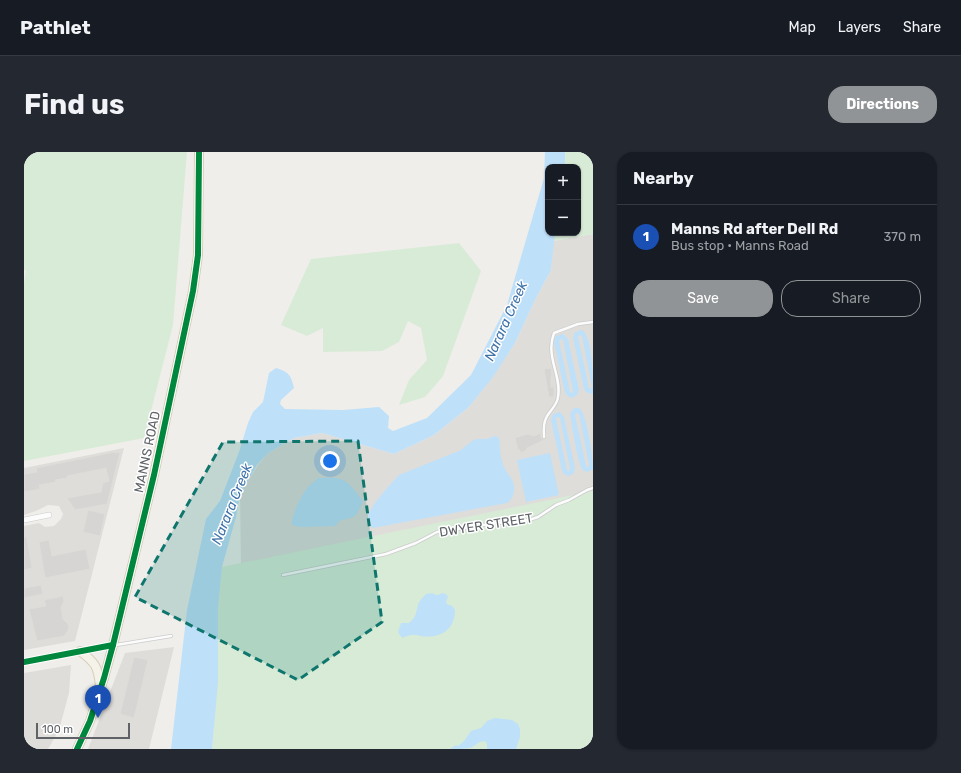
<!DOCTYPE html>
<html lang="en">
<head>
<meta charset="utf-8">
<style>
	:root { --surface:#171b24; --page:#242831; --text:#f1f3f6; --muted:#9ea1a6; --line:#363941; --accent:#919496 }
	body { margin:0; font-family:Rubik,sans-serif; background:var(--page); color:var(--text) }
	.controls { position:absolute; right:12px; top:12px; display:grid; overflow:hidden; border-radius:8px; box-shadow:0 1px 3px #0004 }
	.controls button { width:36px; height:36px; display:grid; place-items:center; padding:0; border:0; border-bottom:1px solid var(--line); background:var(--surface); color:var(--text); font:20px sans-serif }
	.scale { position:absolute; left:12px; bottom:10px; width:94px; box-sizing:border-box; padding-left:4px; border:2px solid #5f6368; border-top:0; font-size:11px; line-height:14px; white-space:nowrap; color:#5f6368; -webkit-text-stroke:3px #fff; paint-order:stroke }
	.you { position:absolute; left:306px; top:309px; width:14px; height:14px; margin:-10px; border:3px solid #fff; border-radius:50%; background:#1a73e8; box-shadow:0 0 0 6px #1a73e833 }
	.badge { display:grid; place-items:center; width:26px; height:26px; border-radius:50%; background:var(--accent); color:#fff; font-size:13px; font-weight:700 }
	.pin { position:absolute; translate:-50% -33px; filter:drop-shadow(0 1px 2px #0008) }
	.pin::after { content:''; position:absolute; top:21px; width:14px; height:12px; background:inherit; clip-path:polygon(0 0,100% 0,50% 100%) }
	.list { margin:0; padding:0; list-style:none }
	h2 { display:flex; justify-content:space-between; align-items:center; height:52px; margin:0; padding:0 16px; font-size:17px }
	h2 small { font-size:13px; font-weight:400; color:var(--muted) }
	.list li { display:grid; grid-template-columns:26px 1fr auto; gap:12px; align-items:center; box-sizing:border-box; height:64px; padding:0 16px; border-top:1px solid var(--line) }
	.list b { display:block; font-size:15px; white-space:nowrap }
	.list p { margin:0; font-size:13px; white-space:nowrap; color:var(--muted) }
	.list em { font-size:13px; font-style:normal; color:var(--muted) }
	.actions { display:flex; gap:8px; padding:12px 16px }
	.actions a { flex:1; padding:9px 0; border:1px solid var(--accent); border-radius:16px; text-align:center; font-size:14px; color:var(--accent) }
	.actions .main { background:var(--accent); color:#fff }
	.map { position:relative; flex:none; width:569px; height:597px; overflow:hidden; border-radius:16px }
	header { display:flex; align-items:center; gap:24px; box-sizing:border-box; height:56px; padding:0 20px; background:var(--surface); border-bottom:1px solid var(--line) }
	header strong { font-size:19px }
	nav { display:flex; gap:22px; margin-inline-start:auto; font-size:14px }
	.intro { display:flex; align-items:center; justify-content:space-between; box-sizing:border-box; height:96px; padding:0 24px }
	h1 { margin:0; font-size:28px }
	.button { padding:10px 18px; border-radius:16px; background:var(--accent); color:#fff; font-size:14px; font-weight:700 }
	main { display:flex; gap:24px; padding:0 24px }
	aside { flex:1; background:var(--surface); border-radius:16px; box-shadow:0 1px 3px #0004 }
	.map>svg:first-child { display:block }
	.industrial { fill:#dfddda }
	.green { fill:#d8ebd6 }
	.water { fill:#bfe0f9; fill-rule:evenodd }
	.building { fill:#d6d5d3; stroke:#deddd9 }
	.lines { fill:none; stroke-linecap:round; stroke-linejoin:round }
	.lane-casing { stroke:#cbcccc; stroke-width:4 }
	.street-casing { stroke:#cbcccc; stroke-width:6 }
	.primary-casing { stroke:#d7ceb8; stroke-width:10 }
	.lane { stroke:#fdfcfc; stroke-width:2.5 }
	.street { stroke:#fdfcfc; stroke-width:5 }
	.primary { stroke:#f4f2e9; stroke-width:8 }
	.cycleway-casing { stroke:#fff; stroke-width:8 }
	.cycleway { stroke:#00873e; stroke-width:6 }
	.marked { fill:#0f766e; fill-opacity:0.2; stroke:#0f766e; stroke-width:3; stroke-dasharray:8 5; stroke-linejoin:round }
	.labels { text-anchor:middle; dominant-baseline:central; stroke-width:3; stroke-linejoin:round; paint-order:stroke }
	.street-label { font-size:13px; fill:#5f6368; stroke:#fff }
	.water-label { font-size:14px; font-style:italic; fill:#4174aa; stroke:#fff }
</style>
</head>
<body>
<header>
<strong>Pathlet</strong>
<nav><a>Map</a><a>Layers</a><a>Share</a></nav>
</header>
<div class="intro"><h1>Find us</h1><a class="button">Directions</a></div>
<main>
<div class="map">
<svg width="569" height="597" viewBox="0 0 569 597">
	<rect width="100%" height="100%" fill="#efeeea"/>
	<g class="industrial">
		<path d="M569,82v262l-352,72 -1,-74 18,-29 10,-12 26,-15 28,-5 72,21 40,-19 35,-28 24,-31 22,-33 20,-43 16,-30 2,-29z"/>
		<path d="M100,296l-49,193 -51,9v-124l15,-3 6,4 9,-1 7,-7 2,-5 -4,-8 -11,-1 -12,6 -12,4v-47z"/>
		<path d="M150,495l-25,102h-61l37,-96z"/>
		<path d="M47,513l-2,28 -10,37 -11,19h-24v-76z"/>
	</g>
	<g class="green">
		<path d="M0,0h163l-14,173 -29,113 -120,23v-178l2,-12 -2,-2z"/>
		<path d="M541,0h26l2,12v70l-40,7 2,-8h23v-66h-13z"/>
		<path d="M435,91l22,28 -38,105 -18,21 -26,8 10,-25 18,-20 -6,-32 -13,-7 -9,21 -17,9 -59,1v-24l-16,8 -26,-11 30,-66z"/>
		<path d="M569,339v258h-381l2,-24 4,-118 4,-40z"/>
	</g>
	<g class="water">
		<path d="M521,0h20v15h-17v66h7l-4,37 -16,30 -20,43 -22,34 -24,30 -35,28 -40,19 -72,-21 -28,5 -26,15 -11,12 -17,29 -4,23 -14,50 -4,41v74l-6,67h-41l16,-139 19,-91 14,-18 19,-49 9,-29 5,-11 10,-10 6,-29 7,-5c13,4 15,7 18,20l-13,12 -1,4 5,5 58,1 36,-3 10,9 -1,12 5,3 34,-13 44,-43 36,-70 37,-127z"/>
		<path d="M558,178c11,7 11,50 11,63l-2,1 -5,-2 -2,-3 -11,-51 2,-6zM556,183l2,1 10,51 -1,2 -2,-1 -11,-51z"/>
		<path d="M539,182l5,5 11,51 -2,5 -5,3 -3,-1 -4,-4 -11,-51 2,-6zM537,187l2,1 10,51 -1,2 -2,-1 -11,-51z"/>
		<path d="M550,256h5c8,5 14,50 14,61l-5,3c-3,-1 -4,0 -6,-3 -4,-5 -10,-44 -12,-54l1,-3zM552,261l3,1 10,51 -1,2 -2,-1 -11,-51z"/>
		<path d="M536,260l4,5 11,51 -1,5 -5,3 -5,-2 -2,-3 -11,-51 2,-6zM533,265l3,1 10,51 -1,2 -2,-1 -11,-51z"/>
		<path d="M471,284l3,1c3,4 1,7 2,12 0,5 2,13 4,18 3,7 10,12 10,20 1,6 -2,13 -7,16l-129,24 -6,1 -3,-4 -1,-9 6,-11 13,-16 12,-13 62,-25 11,-9 5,-2h10z"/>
		<path d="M526,301l9,42 -33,7 -9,-42z"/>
		<path d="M295,326c28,-1 27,2 44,23 -7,16 -6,16 -24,20l-3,5 -36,1 -8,-2c-1,-10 11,-34 19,-41 2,-2 5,-4 8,-6z"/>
		<path d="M408,441c4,2 6,3 10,0l4,1 2,3 -2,4 1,3 5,2 3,4c0,21 -16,29 -35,26 -3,-1 -2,-1 -6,-1 -4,-1 -8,2 -12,3l-4,-6 3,-9h8c8,-7 6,-8 9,-18 1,-4 5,-8 8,-11z"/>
		<path d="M471,566l17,2 6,4 2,5v8l-4,12h-29v-5l-2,-3c-8,1 -8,4 -15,7 -5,1 -14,1 -20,1l6,-4 2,1 6,-5 7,-10 10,-3 6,-7z"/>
	</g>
	<g class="building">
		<path d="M527,216l1,8h-1v11h3v10h-5l-5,-28z"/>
		<path d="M517,281v5l3,2 -17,8v2l-7,3v-3h-2l-3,-12 12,-4 7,2z"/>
		<path d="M91,300v1l5,-1 -13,52 -32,6 -8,-12 34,-6 2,-9 6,-2 -3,-13 -39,8v2l-12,2 1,2 -17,3 1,4 -16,3v-18l13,-2 -1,-4z"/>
		<path d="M64,358l17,4 -5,22 -17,-4z"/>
		<path d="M0,385h3l5,31 -8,2z"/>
		<path d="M25,388l3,16 34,-7 4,20 -45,9 -6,-36z"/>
		<path d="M17,433l2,9 -19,4v-10z"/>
		<path d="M39,444l1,5 -3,7 2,11 5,5 1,5 -5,7 -27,5 -8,-32 17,-3 -2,-6z"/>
		<path d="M110,505l14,3 -14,58 -14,-4z"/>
	</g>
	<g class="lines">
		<g class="lane-casing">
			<g id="lane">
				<path d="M520,285c0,-5 -1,-11 1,-16 2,-9 12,-14 13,-24 4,-21 -13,-40 -4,-64l24,-9 15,-2"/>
				<path d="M259,423l103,-21 30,-11 21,-11 59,-9 33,-3 9,-3 18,-12 13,-5 18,-10 6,-2"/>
				<path d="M92,493l55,-9"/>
			</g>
		</g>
		<g class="street-casing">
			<g id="street">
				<path d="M0,368l25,-5"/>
				<path d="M0,510l89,-17"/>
			</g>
		</g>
		<g class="primary-casing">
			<g id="primary">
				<path d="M56,499c16,12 18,16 20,35"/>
				<path d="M53,597l13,-28 14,-43 9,-33 41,-170 39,-184 5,-36 1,-103"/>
			</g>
		</g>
		<use href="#lane" class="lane"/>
		<use href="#street" class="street"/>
		<use href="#primary" class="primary"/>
		<g class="cycleway-casing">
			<g id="cycleway">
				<path d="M0,510l89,-17"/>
				<path d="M53,597l13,-28 14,-43 9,-33 41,-170 39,-184 5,-36 1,-103"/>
			</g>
		</g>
		<use href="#cycleway" class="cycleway"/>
	</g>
	<path class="marked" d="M334,289l24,181 -84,58 -163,-83 88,-155z"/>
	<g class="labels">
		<g class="street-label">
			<text transform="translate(123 300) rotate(-78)">MANNS ROAD</text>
			<text transform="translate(462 373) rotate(-9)">DWYER STREET</text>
		</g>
		<g class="water-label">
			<text transform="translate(482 169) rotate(-66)">Narara Creek</text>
			<text transform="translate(208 352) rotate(-68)">Narara Creek</text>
		</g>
	</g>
</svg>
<div class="controls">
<button>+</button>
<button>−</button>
</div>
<div class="scale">100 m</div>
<div class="you"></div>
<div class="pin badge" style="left:74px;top:566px;background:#1a4fb4">1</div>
</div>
<aside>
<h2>Nearby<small></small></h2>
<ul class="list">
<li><span class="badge" style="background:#1a4fb4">1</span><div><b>Manns Rd after Dell Rd</b><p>Bus stop · Manns Road</p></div><em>370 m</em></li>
</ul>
<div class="actions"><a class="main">Save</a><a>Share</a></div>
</aside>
</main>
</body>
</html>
